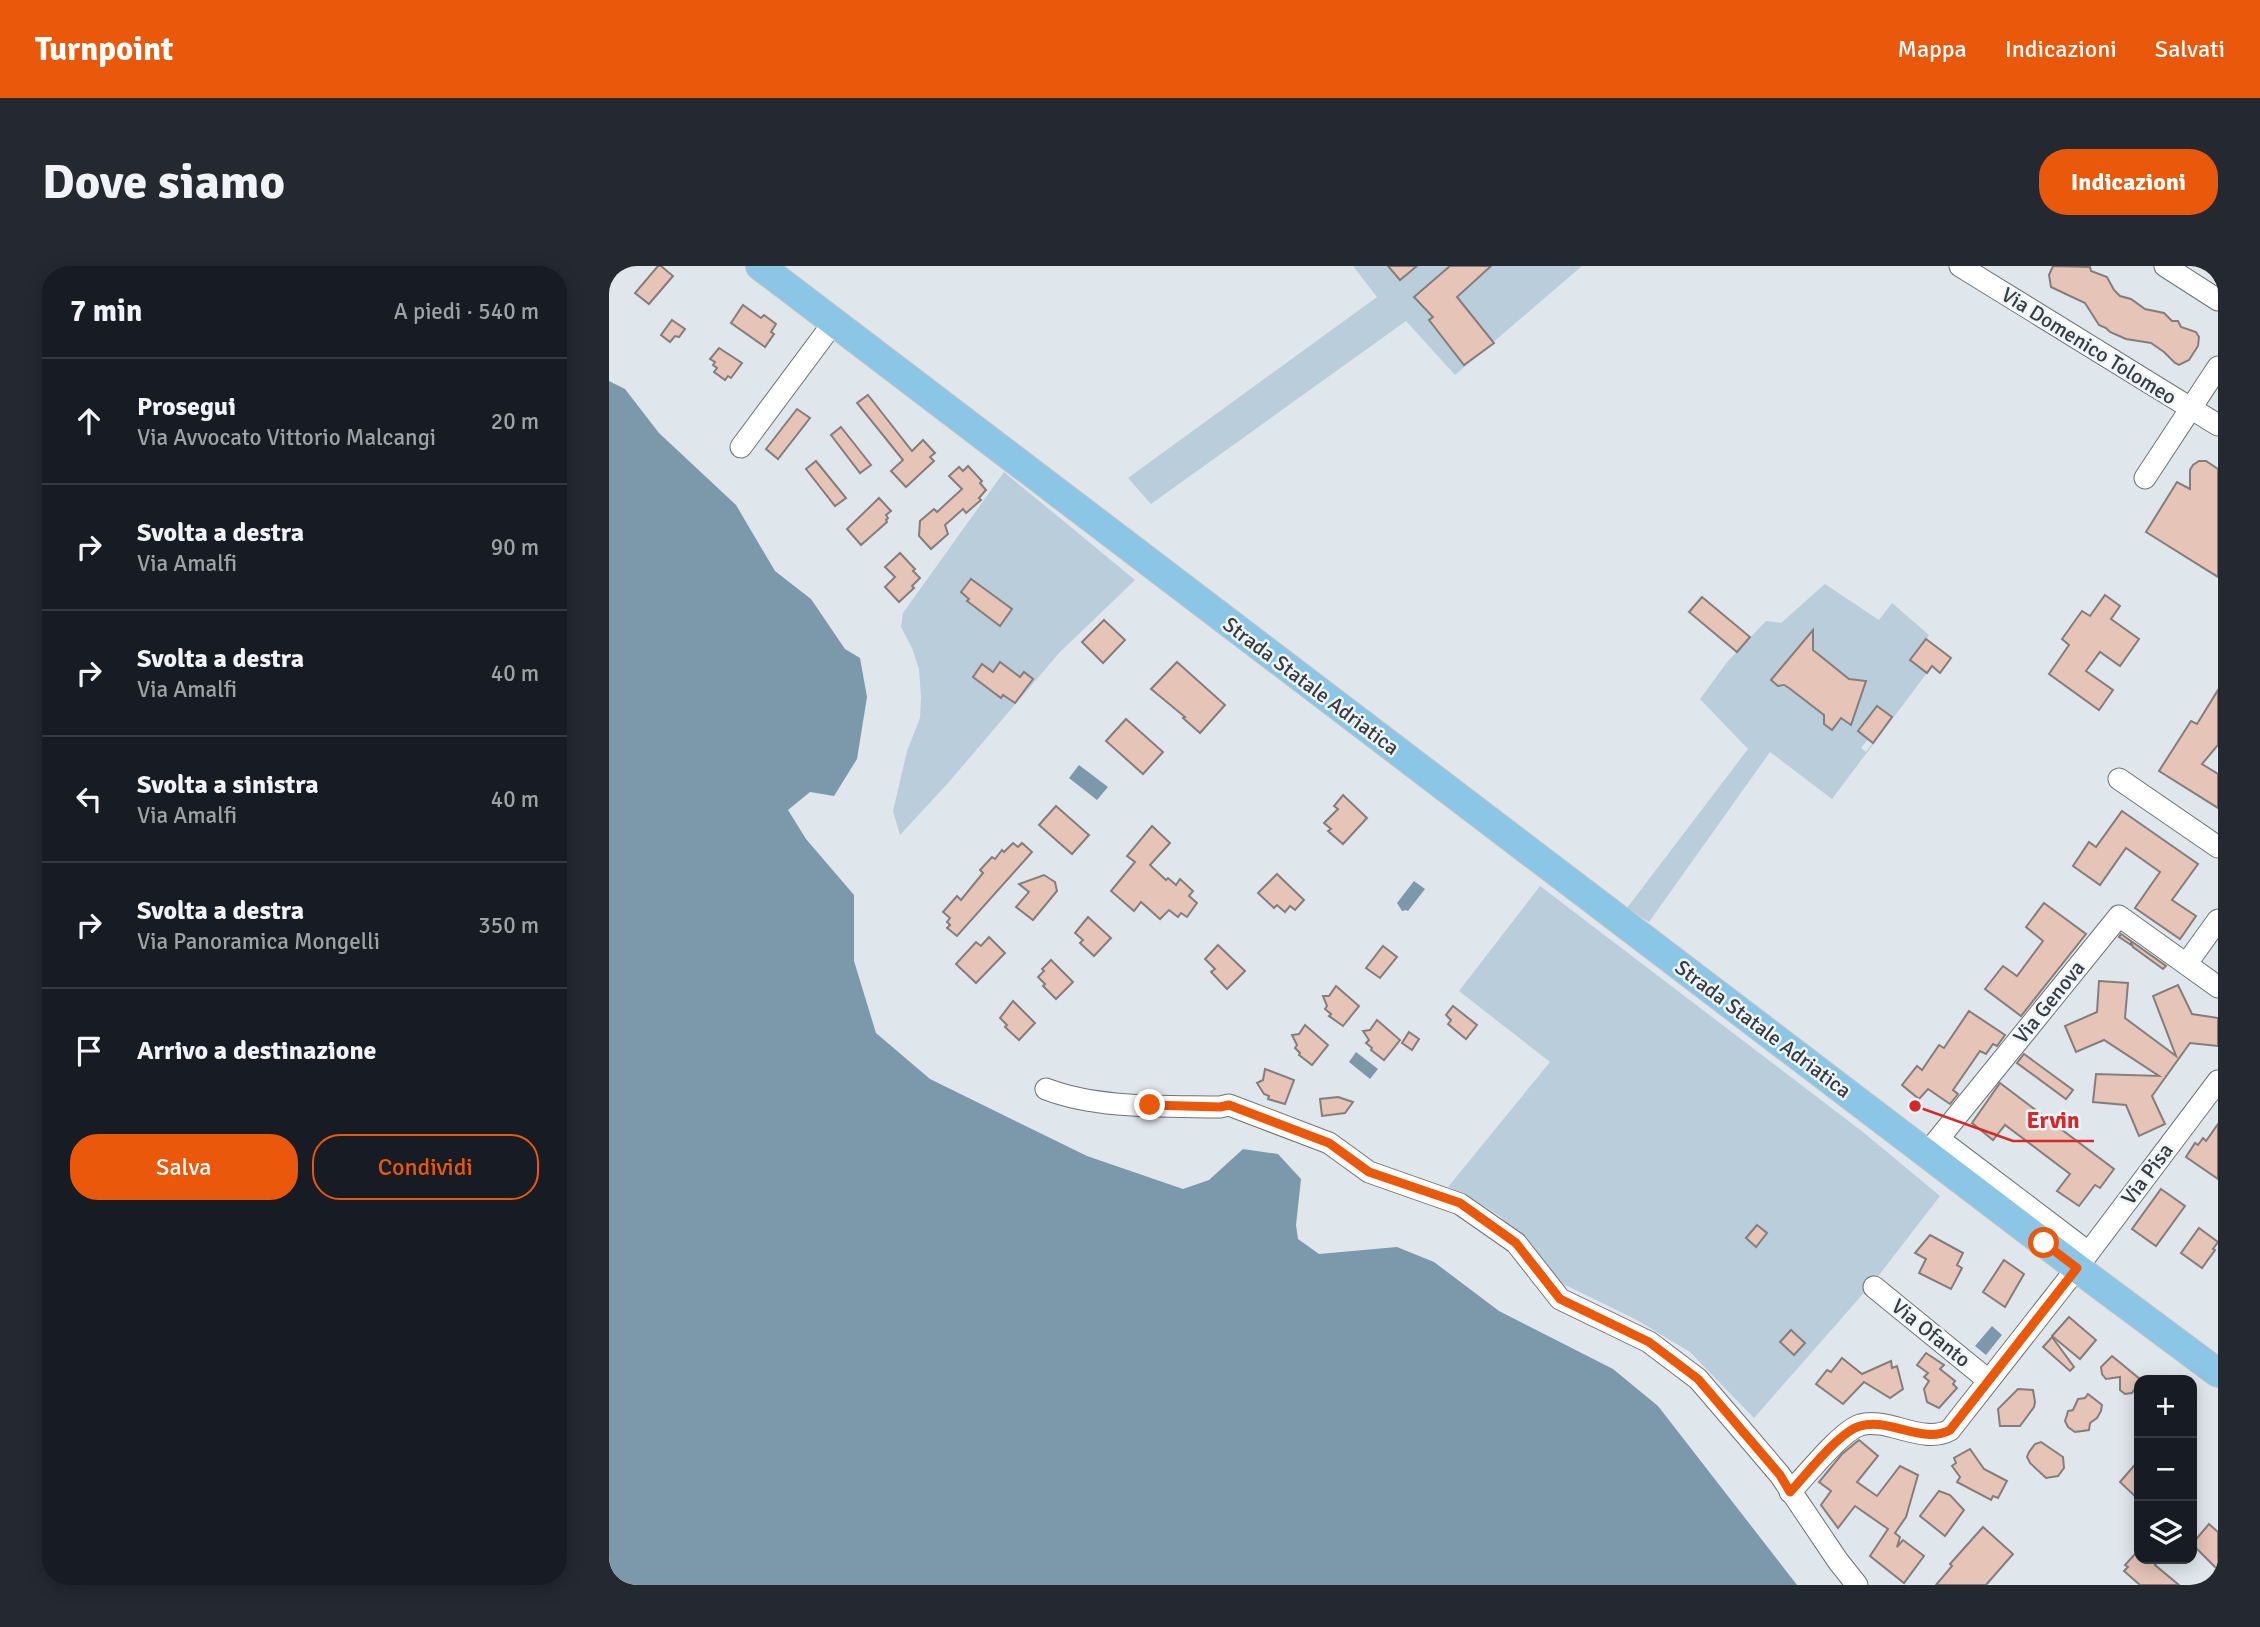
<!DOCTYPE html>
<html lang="it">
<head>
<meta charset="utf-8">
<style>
	:root { --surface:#171b24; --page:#242831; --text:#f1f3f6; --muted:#9ea1a6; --line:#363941; --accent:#ea580c }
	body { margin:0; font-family:Signika,sans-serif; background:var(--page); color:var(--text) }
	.controls { position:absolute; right:21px; bottom:21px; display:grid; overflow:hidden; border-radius:14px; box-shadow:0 4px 18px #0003 }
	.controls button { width:63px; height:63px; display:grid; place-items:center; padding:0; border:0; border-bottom:2px solid var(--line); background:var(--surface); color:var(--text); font:35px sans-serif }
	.stop { position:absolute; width:21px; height:21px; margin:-16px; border:5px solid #ea580c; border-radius:50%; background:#fff }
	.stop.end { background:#ea580c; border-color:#fff; box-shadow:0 2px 7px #0008 }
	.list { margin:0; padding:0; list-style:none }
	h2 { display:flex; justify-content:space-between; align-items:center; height:91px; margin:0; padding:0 28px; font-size:30px }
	h2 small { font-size:23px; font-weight:400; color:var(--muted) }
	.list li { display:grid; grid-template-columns:46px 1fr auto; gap:21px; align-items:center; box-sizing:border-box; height:126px; padding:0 28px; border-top:2px solid var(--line) }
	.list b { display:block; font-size:26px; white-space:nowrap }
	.list p { margin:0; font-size:23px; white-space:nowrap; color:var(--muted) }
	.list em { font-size:23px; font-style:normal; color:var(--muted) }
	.actions { display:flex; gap:14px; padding:21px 28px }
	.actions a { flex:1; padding:16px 0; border:2px solid var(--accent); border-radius:28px; text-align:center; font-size:24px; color:var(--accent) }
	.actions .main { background:var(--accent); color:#fff }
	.icon { flex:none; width:38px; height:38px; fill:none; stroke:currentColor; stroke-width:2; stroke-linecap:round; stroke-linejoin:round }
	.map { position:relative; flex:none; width:1609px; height:1319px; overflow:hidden; border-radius:28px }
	header { display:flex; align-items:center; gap:42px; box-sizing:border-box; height:98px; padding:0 35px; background:var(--accent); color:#fff }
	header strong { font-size:33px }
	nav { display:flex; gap:38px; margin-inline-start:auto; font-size:24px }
	.intro { display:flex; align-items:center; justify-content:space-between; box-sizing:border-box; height:168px; padding:0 42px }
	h1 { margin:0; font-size:49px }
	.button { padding:18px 32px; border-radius:28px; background:var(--accent); color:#fff; font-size:24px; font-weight:700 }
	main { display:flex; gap:42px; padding:0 42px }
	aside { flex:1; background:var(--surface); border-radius:28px; box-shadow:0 4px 18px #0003 }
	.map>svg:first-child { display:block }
	.green { fill:#b9cddb; fill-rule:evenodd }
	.water { fill:#7c98ab }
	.building { fill:#e6c4b7; stroke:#857d7b; stroke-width:2 }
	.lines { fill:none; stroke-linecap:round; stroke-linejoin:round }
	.minor-casing { stroke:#6d7378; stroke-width:23 }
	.major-casing { stroke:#c3c4c5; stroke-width:30 }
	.minor { stroke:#fff; stroke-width:21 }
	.major { stroke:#8cc6e6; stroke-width:28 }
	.route { stroke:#ea580c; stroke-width:9 }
	.labels { text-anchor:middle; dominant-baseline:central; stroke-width:5; stroke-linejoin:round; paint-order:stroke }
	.street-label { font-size:21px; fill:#383b3d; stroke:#edf5fa }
	.leader { fill:none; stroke:#d62828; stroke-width:2.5 }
	.callout-dot { fill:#d62828; stroke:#edf5fa; stroke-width:2.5 }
	.callout-label { font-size:23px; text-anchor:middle; font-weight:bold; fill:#d62828; stroke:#edf5fa; stroke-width:5; stroke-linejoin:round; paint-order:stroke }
</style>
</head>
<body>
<header>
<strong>Turnpoint</strong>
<nav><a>Mappa</a><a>Indicazioni</a><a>Salvati</a></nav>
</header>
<div class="intro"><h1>Dove siamo</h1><a class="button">Indicazioni</a></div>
<main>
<aside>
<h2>7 min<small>A piedi · 540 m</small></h2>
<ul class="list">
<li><svg class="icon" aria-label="ahead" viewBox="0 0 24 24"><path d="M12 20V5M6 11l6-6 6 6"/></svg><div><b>Prosegui</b><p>Via Avvocato Vittorio Malcangi</p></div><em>20 m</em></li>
<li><svg class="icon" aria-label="right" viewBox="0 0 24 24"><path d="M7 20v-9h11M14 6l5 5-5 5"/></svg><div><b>Svolta a destra</b><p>Via Amalfi</p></div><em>90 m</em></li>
<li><svg class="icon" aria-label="right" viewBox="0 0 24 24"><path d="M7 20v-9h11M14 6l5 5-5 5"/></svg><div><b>Svolta a destra</b><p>Via Amalfi</p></div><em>40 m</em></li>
<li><svg class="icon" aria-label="left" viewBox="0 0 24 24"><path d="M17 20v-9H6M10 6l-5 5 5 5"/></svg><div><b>Svolta a sinistra</b><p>Via Amalfi</p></div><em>40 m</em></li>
<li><svg class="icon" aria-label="right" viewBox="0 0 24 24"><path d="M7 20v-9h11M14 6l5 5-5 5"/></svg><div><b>Svolta a destra</b><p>Via Panoramica Mongelli</p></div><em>350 m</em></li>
<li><svg class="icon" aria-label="arrive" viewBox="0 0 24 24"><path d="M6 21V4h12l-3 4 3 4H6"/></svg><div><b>Arrivo a destinazione</b></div></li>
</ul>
<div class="actions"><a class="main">Salva</a><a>Condividi</a></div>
</aside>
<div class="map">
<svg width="1609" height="1319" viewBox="0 0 1609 1319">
	<rect width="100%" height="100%" fill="#e0e7ec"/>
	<g class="green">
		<path d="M744,0h35l12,14 17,-14h33l-35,31 18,20 -3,3 34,45 30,-23 -37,-45 34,-31h91l-127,109 -49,-54 -255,183 -23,-26 249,-181z"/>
		<path d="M395,206l131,108 -76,73 -110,129 -49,53 -7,-24 14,-60 13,-33 1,-21 -2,-28 -7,-21 -11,-21 2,-14z"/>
		<path d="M1216,318l54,36 13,-17 37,32 -4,6 -4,15 -5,-4 -6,8 17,13 -95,126 -62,-47 -121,170 -22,-14 121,-159 -48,-50 28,-38 38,-40 15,2zM1199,372c10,22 35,38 56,49l-32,43 -8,-6 -1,-10 -34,-26 -11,-2 -7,-6 34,-41zM1268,440l15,11 -26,35 -5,-4 7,-9 -10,-8z"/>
		<path d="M931,620l323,246 77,64 -64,83 -122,139 -64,-66 -55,-33 -76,-37 -27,-33 -31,-32 -37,-24 -16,-6 102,-125 -91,-71z"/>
	</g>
	<g class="water">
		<path d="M0,115l16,8 34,44 77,72 39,66 36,28 34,50 15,9 7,39 -10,62 -23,37 -24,-4 -22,18 18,29 48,56v66l22,72 54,46 157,77 96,33 26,-9 34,-31 35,5 23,25 -5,46 2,14 21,15 78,-7 37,15 65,49 114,58 45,37 139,179h-1188z"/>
		<path d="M470,499l29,22 -11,13 -28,-22z"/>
		<path d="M805,615l11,8 -17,22 -2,-1 -4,1 -5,-8z"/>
		<path d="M747,786l22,17 -8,10 -21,-17z"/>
		<path d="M1383,1060l10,9 -16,20 -11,-9z"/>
	</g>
	<g class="building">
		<path d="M49,0h3l12,10 -24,28 -14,-11z"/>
		<path d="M779,0h29l-17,14z"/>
		<path d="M841,0h41l-34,31 37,46 -30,22 -35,-45 4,-3 -19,-20z"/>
		<path d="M1444,0l37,1 1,4 16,6 7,13 6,6 11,3 14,10 19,4 8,8h6l3,6 15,5 3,5 -1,9 -9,14 -10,5 -4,-2 -11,-11 -13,-9 -25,-4 -16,-7 -4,-4 -7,-3 -14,-22 -34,-16 -2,-12z"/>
		<path d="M134,39l18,13 3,-3 12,9 -5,8 3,2 -9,13 -34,-24z"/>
		<path d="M63,54l13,9 -6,8 -4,-1 -5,6 -9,-7z"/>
		<path d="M110,82l23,15 -11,15 -3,-2 -3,4 -11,-8 3,-4 -4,-3 2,-3 -5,-3z"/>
		<path d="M259,129l44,56 11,-11 12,13 -5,4 4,4 -28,26 -15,-16 12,-11 -46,-57z"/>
		<path d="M188,143l13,9 -32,41 -12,-10z"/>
		<path d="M232,161l30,38 -11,8 -29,-38z"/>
		<path d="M207,195l30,37 -11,8 -29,-37z"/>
		<path d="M1590,195h7l12,8v108l-72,-45 31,-50 13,7v-19l3,-5z"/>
		<path d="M359,200l14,15 -2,2 6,7 -7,8 2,2 -15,13 -3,-4 -18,16 3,9 -17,15 -12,-13 1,-15 14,-12 3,3 25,-23 -13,-13 10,-9 4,4z"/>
		<path d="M270,232l12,13 -5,4 2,3 -2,2 1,2 -26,23 -14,-16z"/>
		<path d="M291,287l15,16 -2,2 7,7 -8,8 2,2 -15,14 -14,-15 10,-10 -10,-10z"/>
		<path d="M362,313l41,30 -12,17 -33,-25 2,-2 -8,-7z"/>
		<path d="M1496,329l15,11 -9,13 28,20 -19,27 -20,-14 -14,19 27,19 -14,20 -50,-36 20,-29 -7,-6 20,-28 8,5z"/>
		<path d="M1093,331l48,40 -13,15 -48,-40z"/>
		<path d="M495,354l21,20 -22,23 -21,-21z"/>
		<path d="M1204,364v20l36,29 17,2 -15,44 -10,-7 -9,12 -8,-6v-9l-35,-27 -5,-3 -6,1 -7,-6z"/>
		<path d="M1317,373l25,19 -11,15 -8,-7 -5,7 -17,-13z"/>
		<path d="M391,396l20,15 4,-5 9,7 -18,24 -12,-8 -2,3 -28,-21 9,-13 11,8z"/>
		<path d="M568,396l48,43 -25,28 -17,-15 2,-1 -34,-28z"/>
		<path d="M1609,424v55l-16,19 16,10v34l-59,-37 32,-50 6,3z"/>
		<path d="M1268,440l15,11 -19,26 -15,-12z"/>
		<path d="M517,453l37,33 -20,22 -37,-33z"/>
		<path d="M734,529l24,23 -24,26 -15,-13 3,-2 -7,-6 14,-14 -4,-3z"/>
		<path d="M447,540l33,29 -17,19 -33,-29z"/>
		<path d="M1513,545l76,53 -26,36 24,16 -16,23 -45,-31 25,-36 -34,-24 -26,37 -27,-19 16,-24 7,5z"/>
		<path d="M543,560l18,17 -20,22 16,15 2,-2 8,7 4,-6 13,12 -4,5 8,7 -10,14 -6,-4 -3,4 -9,-7 -9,9 -19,-17 -7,9 -23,-20 24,-29 -8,-6z"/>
		<path d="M404,577l5,4 4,-4 10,9 -75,84 -10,-8 3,-3 -3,-3 3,-4 -7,-6 14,-16 4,4 22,-27 -3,-3 12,-13 3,2 7,-9 2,2z"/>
		<path d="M668,608l27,26 -9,10 -5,-4 -5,6 -8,-7 -3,3 -16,-15z"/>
		<path d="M435,609l11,7 2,9 -24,29 -17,-13 13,-15 -10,-8z"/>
		<path d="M1435,637l42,31 -65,82 -36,-27 18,-23 14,10 26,-35 -17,-14z"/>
		<path d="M479,651l23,21 -17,18 -14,-13 3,-3 -8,-7z"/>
		<path d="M1512,668l45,32 -3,3 -30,-22 -2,-5v3l-12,-8z"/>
		<path d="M380,671l16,16 -29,30 -20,-19 20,-22 5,4z"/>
		<path d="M609,679l27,26 -18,18 -16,-17 4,-3 -10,-10z"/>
		<path d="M774,680l14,11 -17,21 -14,-10z"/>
		<path d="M442,694l22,22 -17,17 -13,-13 2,-2 -7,-7 6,-6 -2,-2z"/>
		<path d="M1490,715l29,2 -3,35 51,38 -23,-60 25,-11 14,29 26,4v28l-28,-3 -38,53 13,28 -26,12 -13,-31 -33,-3 3,-28 63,2 -55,-36 -28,12 -11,-26 32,-14z"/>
		<path d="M727,720l23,20 -16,20 -14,-10 2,-2 -6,-5 2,-3 -4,-10h6z"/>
		<path d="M404,735l22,22 -16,17 -14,-13 2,-2 -7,-7z"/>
		<path d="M844,740l24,19 -11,14 -18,-15 3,-4 -5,-5z"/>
		<path d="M1360,745l36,24 -8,11 -4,-2 -7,10 -6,-3 -27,39 5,4 -8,10 -22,-15 -9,10 -17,-14 15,-19 5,4 17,-25 5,3z"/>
		<path d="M768,754l23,20 -16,20 -13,-10 1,-2 -6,-5 3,-3 -6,-9 7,-1z"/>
		<path d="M696,759l23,20 -16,20 -13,-10 1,-2 -5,-5 2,-3 -5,-10 7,-1z"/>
		<path d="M800,766l10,7 -7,11 -10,-7z"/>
		<path d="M1415,788l49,36 -7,9 -49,-36z"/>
		<path d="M656,803l29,11 -9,24 -17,-5 1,-3 -5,-2 -7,-11 6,-3z"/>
		<path d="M1391,817l114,86 -14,19 -5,-3 -16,21 -22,-15 13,-17 -65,-49 -12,15 -21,-17z"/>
		<path d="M729,831l15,5 -8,11 -23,3 -2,-17z"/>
		<path d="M1609,858v55l-32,-22 9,-14 3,2 5,-7 3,3z"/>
		<path d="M1552,923l24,17 -29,40 -24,-17z"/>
		<path d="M1148,959l10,8 -11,14 -10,-9z"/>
		<path d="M1590,962l19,14 -5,7 2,1 -13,18 -21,-15z"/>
		<path d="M1321,969l33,18 -6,12 5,3 -11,21 -32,-16 7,-14 -11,-6z"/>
		<path d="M1395,994l20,14 -19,33 -22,-15z"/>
		<path d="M1460,1051l27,23 -16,19 -28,-23z"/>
		<path d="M1182,1064l14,13 -11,12 -14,-13z"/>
		<path d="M1443,1071l22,30 -4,4 -27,-24z"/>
		<path d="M1317,1087l18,12 -4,4 15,12 -2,3 4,4 -18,20 -12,-6 -3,-13 5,-8 -5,-4 4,-4 -11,-8z"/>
		<path d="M1503,1090l29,24 -9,13 -7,1 -5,-4v-13l-14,2 -4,-5 -1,-7z"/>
		<path d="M1233,1092l20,16 29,-13 1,7 5,-2 6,23 -13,9 -26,-16 -21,22 -27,-20 11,-14 4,2z"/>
		<path d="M1409,1123l15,1 2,12 -1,5 -14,19h-20l-2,-17z"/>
		<path d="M1479,1128l14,11 -1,6 -4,7 -7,5 -1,7 -14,2 -7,-5 -3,-6 2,-6 1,-4 5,-1 5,-11 7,-1z"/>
		<path d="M1250,1174l19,16 -21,26 20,14 23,-30 18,9 -12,42 -11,16 5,4 -3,10 6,-7 21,16 -20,27 -34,-27 18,-27 -33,-23 -17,22 -17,-23 10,-14 -12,-9 23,-28z"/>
		<path d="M1432,1176l22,15 1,11 -6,8 -12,2 -16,-15 -3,-6 2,-5 6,-8z"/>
		<path d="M1361,1183l14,20 23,12 -9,17 -5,-2 -2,4 -34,-18 3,-5 -8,-11 4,-3 -2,-5z"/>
		<path d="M1530,1194v40l-19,-18z"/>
		<path d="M1330,1225l11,4 14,15 -19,26 -25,-20z"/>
		<path d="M1600,1258l9,8v38l-26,-26z"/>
		<path d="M1374,1261l30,27 -27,31h-50l16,-19 -2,-2z"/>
		<path d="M1526,1288l4,5h21l-5,6 24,20h-39l-16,-14 4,-4 -3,-2z"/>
	</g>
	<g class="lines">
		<g class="minor-casing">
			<g id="minor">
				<path d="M1351,0l258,159"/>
				<path d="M1556,0l53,34"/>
				<path d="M132,181l93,-125"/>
				<path d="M1536,212l73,-111"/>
				<path d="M1510,513l99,68"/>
				<path d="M1578,697l31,-43"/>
				<path d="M437,823c52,20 118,17 174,18l9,-2 100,38 40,29 91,32 56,39 44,56 89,43 49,37 42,49 40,47 58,86 19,24"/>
				<path d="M1330,873l149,113"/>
				<path d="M1318,887l192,-237 99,71"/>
				<path d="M1265,1021l114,93"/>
				<path d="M1181,1226c16,-16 50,-60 70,-67 28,-8 63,20 90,5l127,-162 141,-187"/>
			</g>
		</g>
		<g class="major-casing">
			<path id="major" d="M151,0l1317,1002 141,105"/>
		</g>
		<use href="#minor" class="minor"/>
		<use href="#major" class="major"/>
	</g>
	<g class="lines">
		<path class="route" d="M541,839l70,2 9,-2 100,38 40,29 91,31 56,40 44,56 89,43 49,37 82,96 10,17c16,-17 49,-60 70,-66 29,-9 63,19 90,4l127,-162 -33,-25"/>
	</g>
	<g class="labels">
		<g class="street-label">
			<text transform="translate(1480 80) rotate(32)">Via Domenico Tolomeo</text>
			<text transform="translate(702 420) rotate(37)">Strada Statale Adriatica</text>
			<text transform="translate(1440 736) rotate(-51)">Via Genova</text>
			<text transform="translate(1154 763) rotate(37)">Strada Statale Adriatica</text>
			<text transform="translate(1538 908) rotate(-53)">Via Pisa</text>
			<text transform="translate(1322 1067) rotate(39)">Via Ofanto</text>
		</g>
	</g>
	<path class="leader" d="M1306 840L1404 875H1485"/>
	<circle class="callout-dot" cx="1306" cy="840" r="7"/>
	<g class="callout-label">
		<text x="1444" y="862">Ervin</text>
	</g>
</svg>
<div class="controls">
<button>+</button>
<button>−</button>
<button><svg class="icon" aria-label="layers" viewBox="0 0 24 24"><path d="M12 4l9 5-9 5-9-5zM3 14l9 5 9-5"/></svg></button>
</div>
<div class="stop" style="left:1435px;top:977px"></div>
<div class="stop end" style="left:541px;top:839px"></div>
</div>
</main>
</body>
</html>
